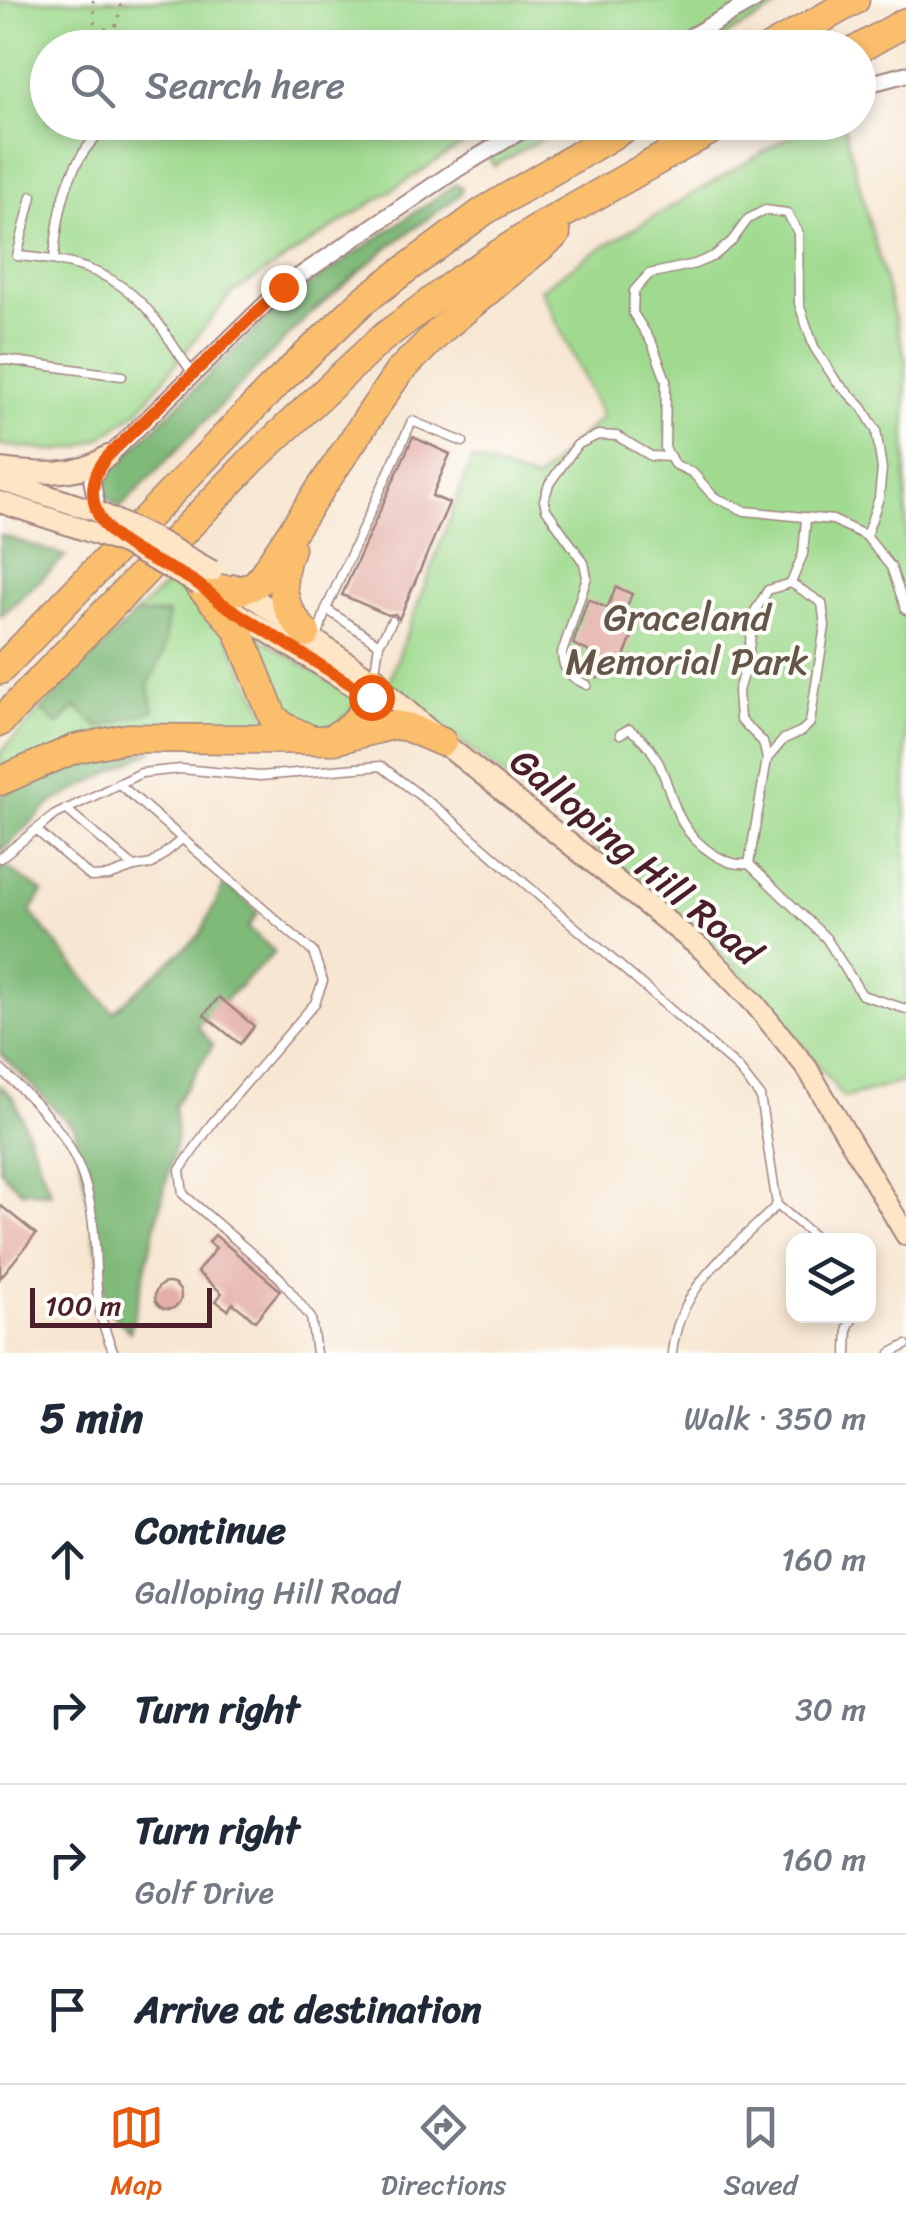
<!DOCTYPE html>
<html lang="en">
<head>
<meta charset="utf-8">
<style>
	:root { --surface:#fff; --page:#f2f2f3; --text:#1f2937; --muted:#747a83; --line:#e0e1e3; --accent:#ea580c }
	body { margin:0; font-family:Sriracha,sans-serif; background:var(--page); color:var(--text) }
	.controls { position:absolute; right:30px; bottom:30px; display:grid; overflow:hidden; border-radius:20px; box-shadow:0 5px 15px #0003 }
	.controls button { width:90px; height:90px; display:grid; place-items:center; padding:0; border:0; border-bottom:2px solid var(--line); background:var(--surface); color:var(--text); font:50px sans-serif }
	.scale { position:absolute; left:30px; bottom:25px; width:182px; box-sizing:border-box; padding-left:10px; border:5px solid #4a1f2b; border-top:0; font-size:28px; line-height:35px; white-space:nowrap; color:#4a1f2b; -webkit-text-stroke:8px #fdfcf7; paint-order:stroke }
	.stop { position:absolute; width:30px; height:30px; margin:-22px; border:8px solid #ea580c; border-radius:50%; background:#fff }
	.stop.end { background:#ea580c; border-color:#fff; box-shadow:0 2px 10px #0008 }
	.list { margin:0; padding:0; list-style:none }
	h2 { display:flex; justify-content:space-between; align-items:center; height:130px; margin:0; padding:0 40px; font-size:42px }
	h2 small { font-size:32px; font-weight:400; color:var(--muted) }
	.list li { display:grid; grid-template-columns:65px 1fr auto; gap:30px; align-items:center; box-sizing:border-box; height:150px; padding:0 40px; border-top:2px solid var(--line) }
	.list b { display:block; font-size:38px; white-space:nowrap }
	.list p { margin:0; font-size:32px; white-space:nowrap; color:var(--muted) }
	.list em { font-size:32px; font-style:normal; color:var(--muted) }
	.icon { flex:none; width:55px; height:55px; fill:none; stroke:currentColor; stroke-width:2; stroke-linecap:round; stroke-linejoin:round }
	.map { position:relative; flex:none; width:906px; height:1353px; overflow:hidden }
	.search { position:absolute; background:var(--surface); box-shadow:0 5px 15px #0003; left:30px; right:30px; top:30px; height:110px; display:flex; align-items:center; gap:25px; box-sizing:border-box; padding:0 35px; border-radius:55px; color:var(--muted); font-size:38px }
	.sheet { height:730px; background:var(--surface) }
	nav { display:flex; justify-content:space-around; align-items:center; box-sizing:border-box; height:140px; border-top:2px solid var(--line); background:var(--surface); font-size:28px; color:var(--muted) }
	nav a { display:grid; justify-items:center; gap:5px }
	nav .on { color:var(--accent) }
	.map>svg:first-child { display:block }
	.green { fill:#9fda8e; stroke:#747c5c; stroke-width:2.5 }
	.forest { fill:#7fba79; stroke:#646c52; stroke-width:2.5 }
	.building { fill:#e4aea7 }
	.lines { fill:none; stroke-linecap:round; stroke-linejoin:round }
	.lane-casing { stroke:#a0827e; stroke-width:11 }
	.street-casing { stroke:#a0827e; stroke-width:19 }
	.secondary-casing { stroke:#a0827e; stroke-width:24 }
	.highway-casing { stroke:#a0827e; stroke-width:31 }
	.path { stroke:#a0827e; stroke-width:2.5; stroke-dasharray:2.5 8; stroke-linecap:butt }
	.lane { stroke:#fff; stroke-width:8 }
	.street { stroke:#fff; stroke-width:15 }
	.secondary { stroke:#fde5c5; stroke-width:20 }
	.highway { stroke:#fabe6d; stroke-width:28 }
	.secondary-bridge-casing { stroke:#a0827e; stroke-width:24; stroke-linecap:butt }
	.secondary-bridge { stroke:#fde5c5; stroke-width:20 }
	.route { stroke:#ea580c; stroke-width:12 }
	.labels { text-anchor:middle; dominant-baseline:central; stroke-width:8; stroke-linejoin:round; paint-order:stroke }
	.park-label { font-size:38px; fill:#645749; stroke:#fdfcf7 }
	.street-label { font-size:38px; fill:#4a1f2b; stroke:#fdfcf7 }
</style>
</head>
<body>
<div class="map">
<svg width="906" height="1353" viewBox="0 0 906 1353">
	<rect width="100%" height="100%" fill="#fdfcf7"/>
	<filter id="ink" filterUnits="userSpaceOnUse"><feTurbulence type="fractalNoise" baseFrequency=".01" numOctaves="2"/><feDisplacementMap in="SourceGraphic" scale="20" xChannelSelector="R" yChannelSelector="G"/><feConvolveMatrix kernelMatrix="1 2 1 2 8 2 1 2 1" color-interpolation-filters="sRGB"/></filter>
	<filter id="wash" filterUnits="userSpaceOnUse"><feTurbulence type="fractalNoise" baseFrequency=".0048" numOctaves="4" result="noise"/><feDisplacementMap in="SourceGraphic" scale="40" xChannelSelector="R" yChannelSelector="G"/><feGaussianBlur stdDeviation="2.25" result="paint"/><feColorMatrix in="noise" values="0 0 0 0 0 0 0 0 0 0 0 0 0 0 0 0 0 1.4 0 .05"/><feComposite in="paint" operator="in"/></filter>
	<g filter="url(#wash)">
		<rect width="100%" height="100%" fill="#f7e6d2"/>
		<g class="green">
			<path d="M0,0h792l-88,47 -656,1v74l522,1 -76,43 -18,-30 -27,17 -218,141 -92,116 -38,28 -21,9 -24,4 -56,-6z"/>
			<path d="M813,123h30l63,237v721l-62,17 -77,-98 -78,-79 -301,-237 84,-225 63,22 67,-64 -61,-128 50,-35z"/>
			<path d="M170,581l40,23 63,122 -146,2 -127,46v-21l41,-43 17,13 17,-16 71,-19 21,-74h-32z"/>
			<path d="M254,634l104,65c-18,33 -40,34 -72,24z"/>
		</g>
		<g class="forest">
			<path d="M456,184l6,3 -1,7 -75,55 -78,67 -188,192 -13,-11 -3,-10 6,-16 173,-168z"/>
			<path d="M0,535l66,21 -66,61z"/>
			<path d="M135,614h33l-5,41 -15,30 6,25 -54,18 -24,-21 -18,17 -17,-14z"/>
			<path d="M154,750l-103,53 -51,50v-56l53,-31z"/>
			<path d="M0,863l43,29 -13,20 83,100 87,-77 25,-52 33,29 -10,16 27,24 -78,74 16,19 -39,61 3,31 -47,195 -22,-23 -33,-180 -75,-76z"/>
			<path d="M0,1085l14,13 37,95 -30,-2 -21,-21z"/>
		</g>
		<g id="blocks">
			<g class="building">
				<path d="M413,437l37,17 -18,42 17,7 -50,116 -4,-5 -7,1 -46,-20z"/>
				<path d="M616,587l16,7 -8,20 15,6 -18,44 -14,-6 -9,20 -16,-7 8,-19 -17,-8 15,-45 19,9z"/>
				<path d="M219,997l35,29 -14,18 -36,-29z"/>
				<path d="M0,1205l36,29 -36,44z"/>
				<path d="M215,1235l65,55 -25,31 -22,-18 -5,7 -12,-9 6,-8 -25,-21 19,-24 -7,-6z"/>
				<circle cx="168" cy="1296" r="13"/>
			</g>
		</g>
	</g>
	<g filter="url(#ink)">
		<use href="#blocks" fill-opacity="0" stroke="#a0827e" stroke-width="2.5"/>
		<g class="lines">
			<g class="lane-casing">
				<g id="lane">
					<path d="M32,196l-15,60c57,4 103,16 139,64 13,17 23,36 37,53"/>
					<path d="M54,259c4,-51 14,-105 59,-137"/>
					<path d="M0,359l122,17"/>
					<path d="M866,536l13,-38 3,-29 -6,-39 -14,-23 -26,-26 -22,-34 -15,-43 -1,-72 -11,-19 -22,-3 -17,9 -16,22 -18,15 -19,8 -46,10 -15,17 -1,22 19,30 14,37 -1,68 9,16 19,9 21,24 31,14 88,9 33,16 25,31 15,43"/>
					<path d="M317,638l9,-29"/>
					<path d="M379,644l-53,-35 86,-188 51,21"/>
					<path d="M374,677l5,-33 13,-23"/>
					<path d="M587,685c-17,-8 -24,-13 -25,-32l25,-76 -3,-14 -38,-54 -2,-9 5,-16 28,-39 21,-10 19,1 34,20 19,1"/>
					<path d="M620,734l9,-5c52,34 27,88 84,125 14,8 20,11 36,10l18,-105 -4,-17 -23,-23 -2,-28 9,-30 8,-50 13,-21 23,-7 12,-29 3,-35"/>
					<path d="M767,759l17,-20 18,-8 8,-8 15,-97 -3,-23 -31,-20"/>
					<path d="M118,783l195,169 10,29 -8,22 -103,120 -32,47 3,24 97,84 31,40 5,35"/>
					<path d="M66,809l68,58 18,-3 30,-25"/>
					<path d="M36,830l55,47 18,-1 25,-9"/>
					<path d="M0,858l55,-43 86,-42 40,-4 79,7 121,-10 66,50 291,252 22,28 17,109 42,35"/>
					<path d="M749,864l77,74 36,57 44,14"/>
					<path d="M0,1069c63,58 90,90 95,178 2,46 0,63 19,106"/>
					<path d="M672,1353c7,-69 60,-102 105,-148"/>
					<path d="M847,1353l1,-26 6,-11"/>
					<path d="M891,1353l15,-8"/>
				</g>
			</g>
			<g class="street-casing">
				<g id="street">
					<path d="M670,48l85,-48"/>
					<path d="M876,82l30,-8"/>
					<path d="M98,512l-6,-31 9,-17 182,-177 176,-119 77,-46"/>
				</g>
			</g>
			<g class="secondary-casing">
				<g id="secondary">
					<path d="M0,469c38,4 74,10 108,-13"/>
					<path d="M0,480l98,32"/>
					<path d="M0,502l82,27"/>
					<path d="M235,585l139,96 68,61 261,208 52,54 52,64 99,167"/>
					<path d="M228,607l153,96"/>
				</g>
			</g>
			<g class="highway-casing">
				<g id="highway">
					<path d="M770,48l85,-48"/>
					<path d="M858,49l48,-27"/>
					<path d="M290,548c-13,34 -9,59 16,85"/>
					<path d="M198,584c22,4 41,13 60,-2l140,-209 45,-45 113,-94"/>
					<path d="M198,584l39,44 36,89 11,10 22,10"/>
					<path d="M0,670l272,-282 91,-87 121,-90 151,-89"/>
					<path d="M0,722l252,-262 128,-120 79,-60 83,-54 183,-104"/>
					<path d="M336,736c21,-11 35,-31 38,-55"/>
					<path d="M0,781l74,-32 54,-11 207,2 58,-15 14,2 35,15"/>
				</g>
			</g>
			<g class="path">
				<path d="M93,0l2,32 22,-7 5,-25"/>
				<path d="M93,48l2,-14"/>
			</g>
			<use href="#lane" class="lane"/>
			<use href="#street" class="street"/>
			<use href="#secondary" class="secondary"/>
			<use href="#highway" class="highway"/>
			<g class="secondary-bridge-casing">
				<g id="secondary-bridge">
					<path d="M98,512l59,28 55,31"/>
					<path d="M82,529l42,15 74,40"/>
				</g>
			</g>
			<use href="#secondary-bridge" class="secondary-bridge"/>
		</g>
	</g>
	<g class="lines" filter="url(#ink)">
		<path class="route" d="M283,287l-175,169c-27,30 -15,67 17,88 21,15 48,24 70,38 9,6 17,13 25,20l151,95"/>
	</g>
	<g class="labels">
		<g class="park-label">
			<text x="687" y="617">Graceland<tspan x="687" dy="44">Memorial Park</tspan></text>
		</g>
		<g class="street-label">
			<text transform="translate(636 857) rotate(40)">Galloping Hill Road</text>
		</g>
	</g>
</svg>
<div class="controls">
<button><svg class="icon" aria-label="layers" viewBox="0 0 24 24"><path d="M12 4l9 5-9 5-9-5zM3 14l9 5 9-5"/></svg></button>
</div>
<div class="scale">100 m</div>
<div class="stop" style="left:371px;top:697px"></div>
<div class="stop end" style="left:283px;top:287px"></div>
<div class="search"><svg class="icon" aria-label="search" viewBox="0 0 24 24"><circle cx="10" cy="10" r="6"/><path d="M15 15l6 6"/></svg>Search here</div>
</div>
<section class="sheet">
<h2>5 min<small>Walk · 350 m</small></h2>
<ul class="list">
<li><svg class="icon" aria-label="ahead" viewBox="0 0 24 24"><path d="M12 20V5M6 11l6-6 6 6"/></svg><div><b>Continue</b><p>Galloping Hill Road</p></div><em>160 m</em></li>
<li><svg class="icon" aria-label="right" viewBox="0 0 24 24"><path d="M7 20v-9h11M14 6l5 5-5 5"/></svg><div><b>Turn right</b></div><em>30 m</em></li>
<li><svg class="icon" aria-label="right" viewBox="0 0 24 24"><path d="M7 20v-9h11M14 6l5 5-5 5"/></svg><div><b>Turn right</b><p>Golf Drive</p></div><em>160 m</em></li>
<li><svg class="icon" aria-label="arrive" viewBox="0 0 24 24"><path d="M6 21V4h12l-3 4 3 4H6"/></svg><div><b>Arrive at destination</b></div></li>
</ul>
</section>
<nav>
<a class="on"><svg class="icon" aria-label="map" viewBox="0 0 24 24"><path d="M3 6l6-2 6 2 6-2v14l-6 2-6-2-6 2zM9 4v14M15 6v14"/></svg>Map</a>
<a><svg class="icon" aria-label="directions" viewBox="0 0 24 24"><path d="M12 3l9 9-9 9-9-9zM9 14v-3h6M13 9l2 2-2 2"/></svg>Directions</a>
<a><svg class="icon" aria-label="saved" viewBox="0 0 24 24"><path d="M7 4h10v16l-5-4-5 4z"/></svg>Saved</a>
</nav>
</body>
</html>
